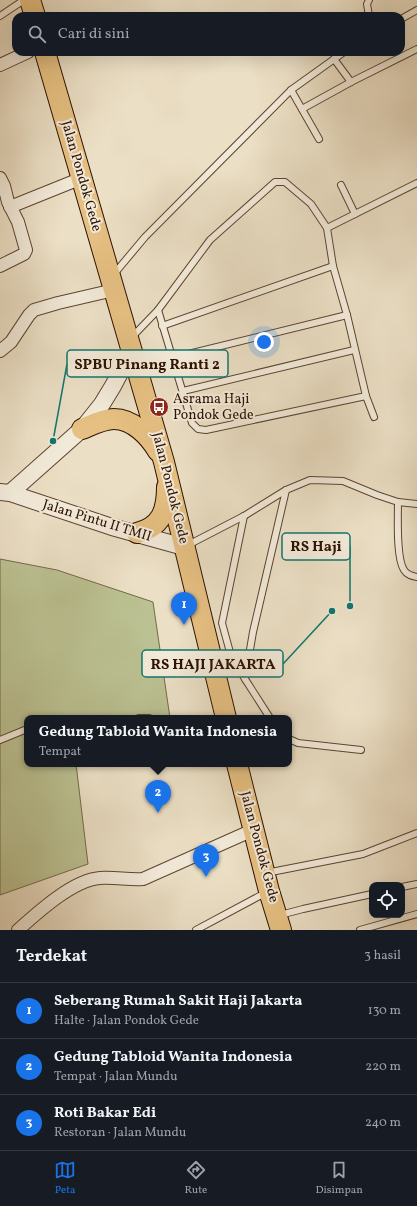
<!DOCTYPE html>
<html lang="id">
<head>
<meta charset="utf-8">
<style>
	:root { --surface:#171b24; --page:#242831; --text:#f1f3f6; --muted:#9ea1a6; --line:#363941; --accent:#1a73e8 }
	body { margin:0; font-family:Vollkorn,serif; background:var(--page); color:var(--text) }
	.controls { position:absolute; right:12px; bottom:12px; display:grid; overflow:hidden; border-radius:8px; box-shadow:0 4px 16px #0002 }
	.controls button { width:36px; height:36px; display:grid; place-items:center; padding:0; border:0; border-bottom:1px solid var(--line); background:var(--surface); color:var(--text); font:20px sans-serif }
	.you { position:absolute; left:264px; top:342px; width:14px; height:14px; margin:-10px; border:3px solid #fff; border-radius:50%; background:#1a73e8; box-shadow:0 0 0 6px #1a73e833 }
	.badge { display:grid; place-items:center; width:26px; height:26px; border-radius:50%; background:var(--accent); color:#fff; font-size:13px; font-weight:700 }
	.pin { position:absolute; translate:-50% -33px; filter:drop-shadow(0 1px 2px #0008) }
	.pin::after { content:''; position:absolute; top:21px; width:14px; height:12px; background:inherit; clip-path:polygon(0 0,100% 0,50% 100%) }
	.popup { position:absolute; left:24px; top:715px; width:268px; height:52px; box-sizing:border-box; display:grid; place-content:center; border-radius:8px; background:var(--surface); filter:drop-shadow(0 1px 3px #0005); font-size:13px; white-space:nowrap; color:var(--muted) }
	.popup b { font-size:15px; color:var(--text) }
	.popup::after { content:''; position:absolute; left:50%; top:100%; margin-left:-8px; border:8px solid transparent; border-top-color:var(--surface) }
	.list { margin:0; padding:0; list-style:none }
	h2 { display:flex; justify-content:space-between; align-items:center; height:52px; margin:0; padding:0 16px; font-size:17px }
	h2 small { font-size:13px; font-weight:400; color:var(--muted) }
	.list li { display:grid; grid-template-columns:26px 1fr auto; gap:12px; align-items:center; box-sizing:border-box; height:56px; padding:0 16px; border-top:1px solid var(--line) }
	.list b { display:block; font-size:15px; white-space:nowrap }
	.list p { margin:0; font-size:13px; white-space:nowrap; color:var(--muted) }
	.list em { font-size:13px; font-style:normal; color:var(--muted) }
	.icon { flex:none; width:22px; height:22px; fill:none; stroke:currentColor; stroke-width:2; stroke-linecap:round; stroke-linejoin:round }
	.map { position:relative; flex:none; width:417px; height:930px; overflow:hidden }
	.search { position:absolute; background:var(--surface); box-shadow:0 4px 16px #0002; left:12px; right:12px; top:12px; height:44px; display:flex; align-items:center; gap:10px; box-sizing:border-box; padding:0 14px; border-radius:12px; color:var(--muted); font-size:15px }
	.sheet { height:220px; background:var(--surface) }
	nav { display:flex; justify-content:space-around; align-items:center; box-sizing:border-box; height:56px; border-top:1px solid var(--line); background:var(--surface); font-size:11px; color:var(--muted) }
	nav a { display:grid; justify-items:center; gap:2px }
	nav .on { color:var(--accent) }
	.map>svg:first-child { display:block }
	.green { fill:#bbc192; stroke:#746949 }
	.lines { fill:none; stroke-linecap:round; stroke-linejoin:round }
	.service-casing { stroke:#5c4431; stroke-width:8 }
	.minor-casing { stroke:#5c4431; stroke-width:14 }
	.tertiary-casing { stroke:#5c4431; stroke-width:18 }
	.primary-casing { stroke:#2d1100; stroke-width:22 }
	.service { stroke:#f2ead9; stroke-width:6 }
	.minor { stroke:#f2ead9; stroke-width:12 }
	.tertiary { stroke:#f2ead9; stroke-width:16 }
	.primary { stroke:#e6c082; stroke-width:20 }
	.labels { text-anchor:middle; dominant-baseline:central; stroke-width:4; stroke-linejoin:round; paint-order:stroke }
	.street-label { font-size:14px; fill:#2d1100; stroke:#f2ead9 }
	.poi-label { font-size:14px; fill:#2d1100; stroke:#f2ead9; text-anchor:start }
	.leader { fill:none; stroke:#0f766e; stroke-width:1.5 }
	.callout-dot { fill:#0f766e; stroke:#f2ead9; stroke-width:1.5 }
	.callout { fill:#f2ead9; stroke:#0f766e; stroke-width:1.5 }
	.callout-label { font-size:15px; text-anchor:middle; font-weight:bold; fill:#2d1100 }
</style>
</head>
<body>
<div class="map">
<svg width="417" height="930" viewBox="0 0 417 930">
	<rect width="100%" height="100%" fill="#ebdfc5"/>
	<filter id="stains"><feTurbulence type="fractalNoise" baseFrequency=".005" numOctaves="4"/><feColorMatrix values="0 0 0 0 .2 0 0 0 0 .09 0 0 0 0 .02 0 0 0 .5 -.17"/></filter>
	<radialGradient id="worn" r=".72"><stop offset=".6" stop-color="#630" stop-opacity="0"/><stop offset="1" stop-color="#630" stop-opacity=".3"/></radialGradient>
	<path class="green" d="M0,559l57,11 96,32 17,116h-143v46h49l12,100 -88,31z"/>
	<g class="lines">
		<g class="service-casing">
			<g id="service">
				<path d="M369,0l-2,4 2,12"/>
				<path d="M0,16l24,-16"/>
				<path d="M401,19l16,-9"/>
				<path d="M334,59l17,23"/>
				<path d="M291,90l28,49"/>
				<path d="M302,109l49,-27 66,-33"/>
				<path d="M341,185l14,29"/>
				<path d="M327,228l90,-45"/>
				<path d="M114,274l31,-37 146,-147 53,-38"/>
				<path d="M158,310l34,113 6,6 8,1 160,-34"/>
				<path d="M162,326l171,-60"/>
				<path d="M132,337l26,-27 52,-70 65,-58h10l26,22 16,24 6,38 14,49 19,81 8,21"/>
				<path d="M172,358l175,-43"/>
				<path d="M183,391l171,-41"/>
				<path d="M398,502l19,2"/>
				<path d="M244,516l-22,107 9,33 14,23"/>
				<path d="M188,545l56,-29 42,-26 24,-10 33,1 34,14 21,7c0,16 -2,56 6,68 3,5 8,6 13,7"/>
				<path d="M139,718h10"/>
				<path d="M270,718l-25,-39 8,-47 33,-142"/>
				<path d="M289,739l9,4 63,7"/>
				<path d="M0,740l27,-11"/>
				<path d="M266,873l97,-19 54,-21"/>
				<path d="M402,887l15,-3"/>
				<path d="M280,915l23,-6 69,-15"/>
				<path d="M196,930l71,-38"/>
				<path d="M360,930l57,-16"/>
			</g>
		</g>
		<g class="minor-casing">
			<g id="minor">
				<path d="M0,65l28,-13"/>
				<path d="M0,178l4,8 4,16 10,20 8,28 -2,4 -24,12"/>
				<path d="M10,207l72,-29"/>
				<path d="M0,351l11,-9 18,-27 5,-5 24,-7 56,-13"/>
				<path d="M18,930c20,-18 55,-50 82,-52 15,-1 29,2 43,1l110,-49"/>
			</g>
		</g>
		<g class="tertiary-casing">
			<g id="tertiary">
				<path d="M0,492l10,1 102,34 72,20"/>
				<path d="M10,493l72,-64 20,-25 11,-18 19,-36"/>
			</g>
		</g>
		<g class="primary-casing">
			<g id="primary">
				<path d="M30,0l5,16"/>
				<path d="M45,52l119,410 62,256"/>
				<path d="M82,429c10,-4 21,-10 32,-10 19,0 35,17 44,32"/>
				<path d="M137,533c24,-6 30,-22 30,-46"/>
				<path d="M237,764l32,127 12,39"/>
			</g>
		</g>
		<use href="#service" class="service"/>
		<use href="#minor" class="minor"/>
		<use href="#tertiary" class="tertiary"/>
		<use href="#primary" class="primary"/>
	</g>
	<defs>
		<g id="bus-disc" transform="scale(1)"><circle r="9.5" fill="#8f2418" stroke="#f2ead9"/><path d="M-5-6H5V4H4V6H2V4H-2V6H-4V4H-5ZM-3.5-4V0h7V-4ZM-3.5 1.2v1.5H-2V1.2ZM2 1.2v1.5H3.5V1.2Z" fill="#fff"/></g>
	</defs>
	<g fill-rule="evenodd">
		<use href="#bus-disc" x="159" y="407"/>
	</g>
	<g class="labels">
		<g class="street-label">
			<text transform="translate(81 176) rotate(74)">Jalan Pondok Gede</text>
			<text transform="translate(170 488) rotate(76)">Jalan Pondok Gede</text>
			<text transform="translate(97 521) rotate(17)">Jalan Pintu II TMII</text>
			<text transform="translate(259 847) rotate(75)">Jalan Pondok Gede</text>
		</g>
		<g class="poi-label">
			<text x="173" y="399">Asrama Haji<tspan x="173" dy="16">Pondok Gede</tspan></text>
		</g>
	</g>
	<path class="leader" d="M53 441L67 364M350 606L350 546M332 611L283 664"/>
	<g class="callout-dot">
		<circle cx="53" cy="441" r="4"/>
		<circle cx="350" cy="606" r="4"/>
		<circle cx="332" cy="611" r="4"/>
	</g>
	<g class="callout">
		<rect x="67" y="350" width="161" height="27" rx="4"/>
		<rect x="282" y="533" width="68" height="27" rx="4"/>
		<rect x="142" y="650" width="141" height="27" rx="4"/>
	</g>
	<g class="callout-label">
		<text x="147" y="369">SPBU Pinang Ranti 2</text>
		<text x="316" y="551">RS Haji</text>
		<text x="213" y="669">RS HAJI JAKARTA</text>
	</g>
	<rect width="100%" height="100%" filter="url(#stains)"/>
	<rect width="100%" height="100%" fill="url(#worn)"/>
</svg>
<div class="controls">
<button><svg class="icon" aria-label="locate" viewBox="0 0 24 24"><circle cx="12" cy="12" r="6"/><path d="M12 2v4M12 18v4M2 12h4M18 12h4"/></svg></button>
</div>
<div class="you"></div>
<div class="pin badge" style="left:184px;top:625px">1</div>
<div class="pin badge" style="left:158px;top:813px">2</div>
<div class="popup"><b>Gedung Tabloid Wanita Indonesia</b>Tempat</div>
<div class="pin badge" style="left:206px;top:877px">3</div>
<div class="search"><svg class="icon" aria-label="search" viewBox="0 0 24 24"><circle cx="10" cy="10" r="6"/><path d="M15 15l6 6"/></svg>Cari di sini</div>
</div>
<section class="sheet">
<h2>Terdekat<small>3 hasil</small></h2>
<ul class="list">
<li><span class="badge">1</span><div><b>Seberang Rumah Sakit Haji Jakarta</b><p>Halte · Jalan Pondok Gede</p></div><em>130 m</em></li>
<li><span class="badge">2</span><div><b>Gedung Tabloid Wanita Indonesia</b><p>Tempat · Jalan Mundu</p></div><em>220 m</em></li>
<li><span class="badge">3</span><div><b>Roti Bakar Edi</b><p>Restoran · Jalan Mundu</p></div><em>240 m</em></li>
</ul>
</section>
<nav>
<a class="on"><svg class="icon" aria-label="map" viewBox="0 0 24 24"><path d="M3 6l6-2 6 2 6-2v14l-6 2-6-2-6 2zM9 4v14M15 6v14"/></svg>Peta</a>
<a><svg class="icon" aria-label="directions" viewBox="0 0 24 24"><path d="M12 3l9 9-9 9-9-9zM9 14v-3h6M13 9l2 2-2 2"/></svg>Rute</a>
<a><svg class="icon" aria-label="saved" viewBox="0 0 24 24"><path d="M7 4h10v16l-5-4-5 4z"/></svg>Disimpan</a>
</nav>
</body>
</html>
